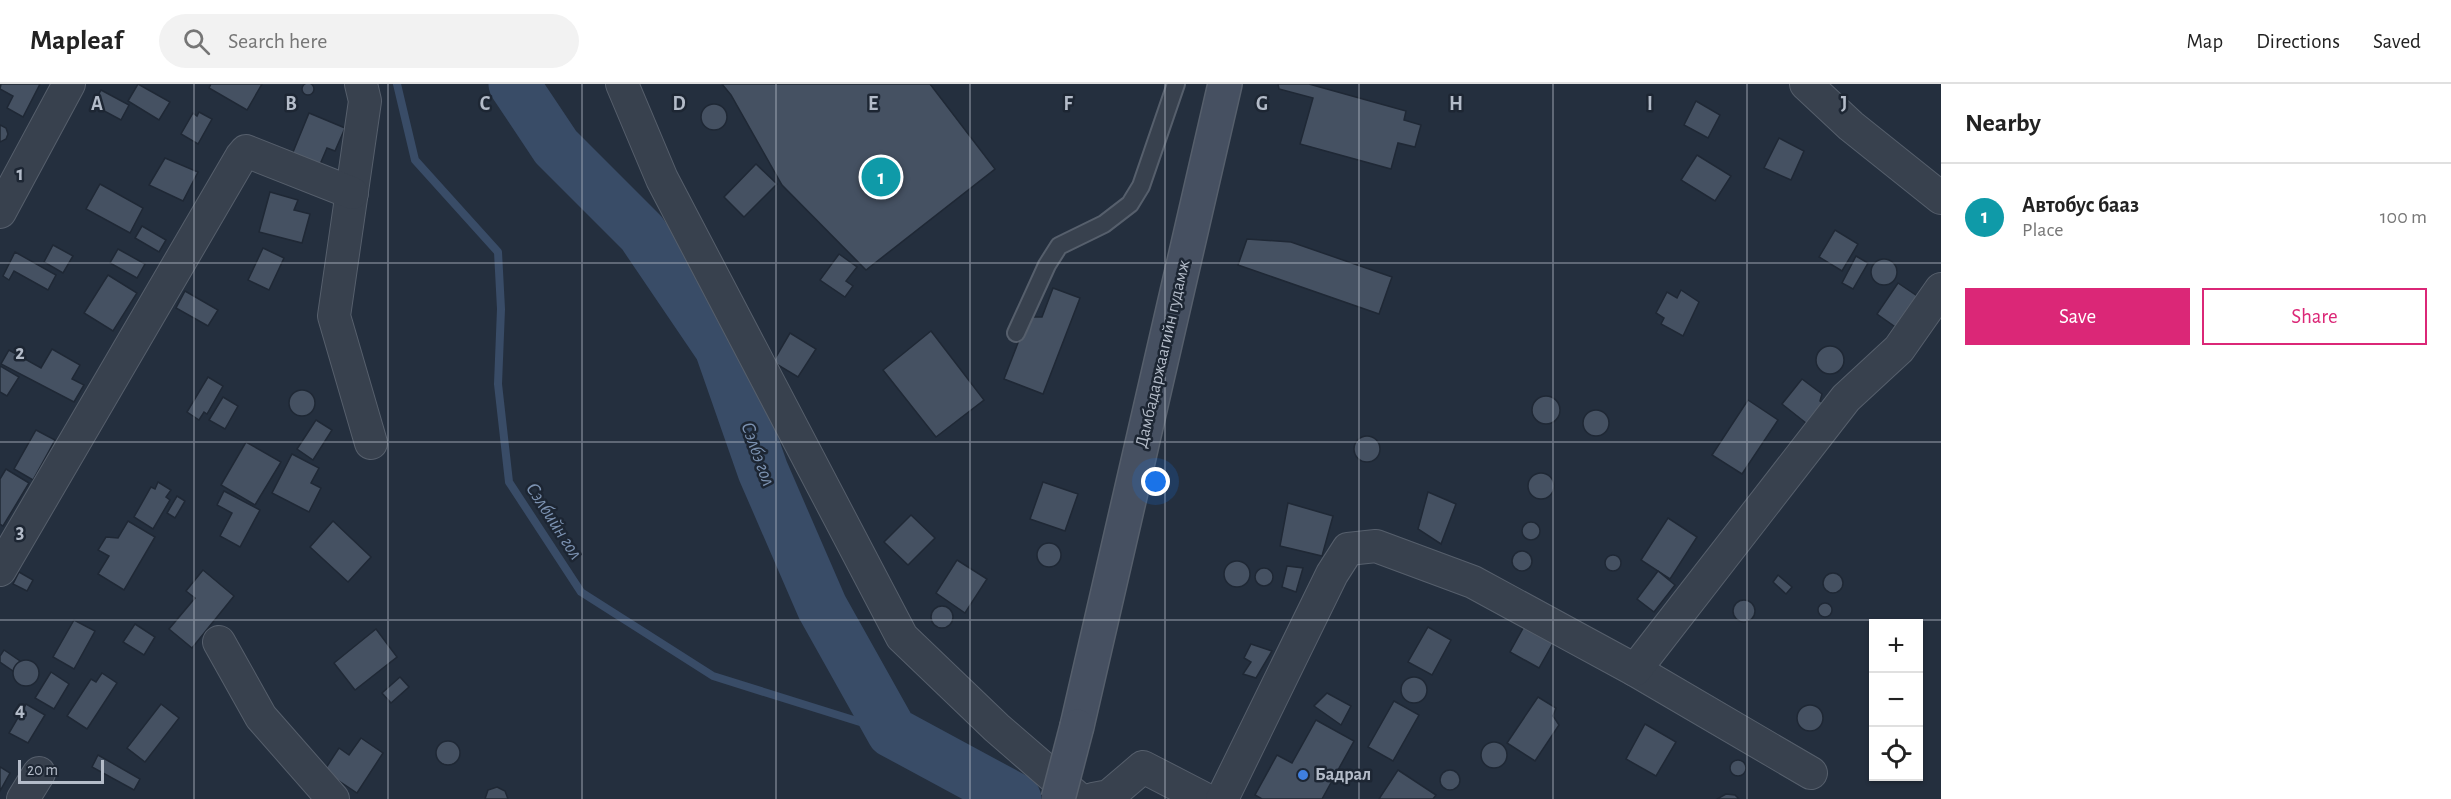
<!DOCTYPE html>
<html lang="en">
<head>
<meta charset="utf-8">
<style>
	:root { --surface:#fff; --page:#f2f2f2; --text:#222; --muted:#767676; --line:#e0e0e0; --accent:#db2777 }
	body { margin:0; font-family:"Alegreya Sans",sans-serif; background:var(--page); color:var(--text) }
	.controls { position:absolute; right:18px; bottom:18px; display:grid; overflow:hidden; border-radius:0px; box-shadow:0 2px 4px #0004 }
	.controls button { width:54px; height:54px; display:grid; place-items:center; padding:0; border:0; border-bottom:2px solid var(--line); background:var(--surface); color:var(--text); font:30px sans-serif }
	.scale { position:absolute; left:18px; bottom:15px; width:86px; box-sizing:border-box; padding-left:6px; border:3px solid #b4bcc9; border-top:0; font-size:16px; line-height:21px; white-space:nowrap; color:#b4bcc9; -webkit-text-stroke:4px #1d2633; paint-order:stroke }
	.you { position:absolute; left:1156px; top:398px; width:21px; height:21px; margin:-15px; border:4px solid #fff; border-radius:50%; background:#1a73e8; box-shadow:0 0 0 9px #1a73e833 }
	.badge { display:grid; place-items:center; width:39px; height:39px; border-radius:50%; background:var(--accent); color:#fff; font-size:20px; font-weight:700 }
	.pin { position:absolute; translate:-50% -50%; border:3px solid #fff; box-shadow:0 2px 6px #0006 }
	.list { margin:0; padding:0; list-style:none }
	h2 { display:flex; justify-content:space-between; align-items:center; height:78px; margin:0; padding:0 24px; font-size:26px }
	h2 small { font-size:20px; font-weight:400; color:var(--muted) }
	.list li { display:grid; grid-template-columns:39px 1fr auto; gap:18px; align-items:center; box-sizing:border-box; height:108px; padding:0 24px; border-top:2px solid var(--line) }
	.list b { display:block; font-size:22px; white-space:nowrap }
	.list p { margin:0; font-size:20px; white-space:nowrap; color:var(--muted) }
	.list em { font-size:20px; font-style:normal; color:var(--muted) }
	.actions { display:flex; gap:12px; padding:18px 24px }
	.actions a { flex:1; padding:14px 0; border:2px solid var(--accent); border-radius:0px; text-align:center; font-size:21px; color:var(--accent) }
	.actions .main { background:var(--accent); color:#fff }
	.icon { flex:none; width:33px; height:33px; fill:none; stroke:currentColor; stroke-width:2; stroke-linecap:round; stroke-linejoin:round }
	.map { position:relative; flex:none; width:1941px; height:715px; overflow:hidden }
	header { display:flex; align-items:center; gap:36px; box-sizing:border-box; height:84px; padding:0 30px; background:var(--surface); border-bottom:2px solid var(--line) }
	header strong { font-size:28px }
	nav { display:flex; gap:33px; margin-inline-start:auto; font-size:21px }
	.search { width:420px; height:54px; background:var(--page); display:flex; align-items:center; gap:15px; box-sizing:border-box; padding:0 21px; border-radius:33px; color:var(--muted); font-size:22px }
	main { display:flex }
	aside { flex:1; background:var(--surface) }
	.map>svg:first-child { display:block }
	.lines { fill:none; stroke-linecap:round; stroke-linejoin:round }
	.stream { stroke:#394c67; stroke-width:8 }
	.river { stroke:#394c67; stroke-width:51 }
	.building { fill:#455162; stroke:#1f2835; stroke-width:1.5 }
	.service-casing { stroke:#565f6c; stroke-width:20 }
	.minor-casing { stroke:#565f6c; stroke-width:34 }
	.secondary-casing { stroke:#565f6c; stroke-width:36 }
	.service { stroke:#38414e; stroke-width:16 }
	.minor { stroke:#38414e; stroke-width:32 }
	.secondary { stroke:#465061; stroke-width:33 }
	.secondary-bridge-casing { stroke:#565f6c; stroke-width:36; stroke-linecap:butt }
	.secondary-bridge { stroke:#465061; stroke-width:33 }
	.grid { fill:none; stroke:#b4bcc9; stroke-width:1.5; stroke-opacity:0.55 }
	.shop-dot { fill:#3f7fe0; stroke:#1d2633; stroke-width:2 }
	.labels { text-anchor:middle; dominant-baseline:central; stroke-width:5; stroke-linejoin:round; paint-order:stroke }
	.street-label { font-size:18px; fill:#b4bcc9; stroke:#1d2633 }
	.poi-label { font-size:18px; font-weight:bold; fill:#b4bcc9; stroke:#1d2633; text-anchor:start }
	.water-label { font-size:20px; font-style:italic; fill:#7c92b1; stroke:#1d2633 }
	.grid-label { font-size:20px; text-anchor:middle; font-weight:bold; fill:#b4bcc9; stroke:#1d2633; stroke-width:5; stroke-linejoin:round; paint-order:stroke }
</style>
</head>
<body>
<header>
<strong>Mapleaf</strong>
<div class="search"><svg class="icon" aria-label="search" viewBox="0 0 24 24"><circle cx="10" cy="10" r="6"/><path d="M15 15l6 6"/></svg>Search here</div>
<nav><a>Map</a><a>Directions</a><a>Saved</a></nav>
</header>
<main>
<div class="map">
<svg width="1941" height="715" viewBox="0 0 1941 715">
	<rect width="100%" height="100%" fill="#242f3e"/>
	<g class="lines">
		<path class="stream" d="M397,0l18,76 83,92 3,57 -3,75 11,98 72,110 132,84 179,56"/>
		<path class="river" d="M514,0l42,63 86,86 78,115 43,123 59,136 70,125 124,67"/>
	</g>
	<g class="building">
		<circle cx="308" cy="5" r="6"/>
		<path d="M1,0h39l-17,33 -16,-9 6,-12 -13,-7z"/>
		<path d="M138,0l32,18 -11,18 -31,-19z"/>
		<path d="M211,0h51l-15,26 -38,-22z"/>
		<path d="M722,0h208l65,85 -129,101 -84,-85 -51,-90z"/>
		<path d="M1278,0h31l97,27 -2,9 17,5 -6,22 -17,-4 -7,26 -91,-25 13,-46 -34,-9z"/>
		<path d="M101,6l28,15 -8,15 -28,-15z"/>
		<path d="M1696,17l24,14 -12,23 -24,-13z"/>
		<circle cx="714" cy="33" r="13"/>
		<path d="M199,28l13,7 -14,25 -17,-10 12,-21 4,3z"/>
		<path d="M309,29l36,15 -10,23 -8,-3 -9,21 -27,-12z"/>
		<path d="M0,41l6,3 2,6 -2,5 -6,3z"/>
		<path d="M1779,54l25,13 -13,29 -27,-12z"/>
		<path d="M1697,71l34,21 -16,25 -34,-21z"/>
		<path d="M165,74l33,14 -15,29 -34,-16z"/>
		<path d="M756,80l21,20 -33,33 -20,-20z"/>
		<path d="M100,100l43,24 -13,25 -44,-24z"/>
		<path d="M270,108l28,8 -4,10 16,4 -8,29 -43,-11z"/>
		<path d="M142,142l24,14 -7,12 -24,-14z"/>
		<path d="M1835,146l23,14 -16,27 -23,-14z"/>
		<path d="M1247,155l44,3 101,35 -13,37 -141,-49z"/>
		<path d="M53,161l20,11 -10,17 -19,-11z"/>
		<path d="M263,164l21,10 -15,32 -21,-10z"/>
		<path d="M118,165l27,15 -8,14 -27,-15z"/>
		<path d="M15,168l41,23 -8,15 -34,-19 -5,9 -6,-4z"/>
		<path d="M839,170l18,13 -11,14 7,5 -8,11 -25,-17z"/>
		<path d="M1856,172l12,7 -15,26 -11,-6z"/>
		<circle cx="1884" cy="188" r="13"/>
		<path d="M108,191l29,18 -24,38 -29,-18z"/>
		<path d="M1898,199l28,19 -22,31 -27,-19z"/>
		<path d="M1053,204l27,10 -37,96 -39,-15 24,-62h14z"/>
		<path d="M1681,206l18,12 -16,34 -22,-12 3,-6 -8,-5 11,-21 10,6z"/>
		<path d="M185,207l33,19 -10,16 -32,-18z"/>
		<path d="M931,247l53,69 -48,37 -53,-67z"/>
		<path d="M790,249l26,16 -18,28 -25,-15z"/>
		<circle cx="1830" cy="276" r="14"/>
		<path d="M52,265l28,16 -8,14 12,6 -10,17 -73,-38 8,-14 32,18z"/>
		<path d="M0,282l19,11 -12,19 -7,-4z"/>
		<path d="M208,293l15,9 -16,28 -3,-2 -5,8 -12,-8z"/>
		<path d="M1802,295l20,15 -2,7 7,5 -16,21 -29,-23z"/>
		<circle cx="302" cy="319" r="13"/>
		<circle cx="1546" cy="326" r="14"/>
		<path d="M223,313l15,9 -13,23 -16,-9z"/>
		<path d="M1748,316l30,20 -36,54 -30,-19z"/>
		<circle cx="1596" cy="339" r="13"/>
		<path d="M316,336l16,10 -19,30 -16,-11z"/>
		<path d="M36,346l19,10 -22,40 -19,-11z"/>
		<circle cx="1367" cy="365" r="13"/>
		<path d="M246,358l35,20 -26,43 -34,-20z"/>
		<path d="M292,370l27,14 -8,15 10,5 -12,24 -37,-19z"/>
		<path d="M6,385l23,14 -26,43 -3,-2v-45z"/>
		<circle cx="1541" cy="402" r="13"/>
		<path d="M158,398l13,8 -5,7 4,3 -17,29 -19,-12 17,-30 4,2z"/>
		<path d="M1043,398l35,12 -13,37 -35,-12z"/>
		<path d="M224,407l36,19 -20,37 -20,-11 12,-23 -15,-8z"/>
		<path d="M1428,408l28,12 -15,40 -23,-15z"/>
		<path d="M177,412l8,5 -10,17 -8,-5z"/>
		<path d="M1288,419l45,13 -11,40 -42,-10z"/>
		<path d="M911,431l24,23 -27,27 -24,-23z"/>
		<path d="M1668,434l29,19 -27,42 -29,-19z"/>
		<path d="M128,437l27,16 -31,53 -26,-16 11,-18 -11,-6 8,-13 12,1z"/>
		<path d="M333,437l38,36 -23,25 -38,-35z"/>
		<circle cx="1531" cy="447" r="9"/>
		<circle cx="1049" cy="471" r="12"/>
		<circle cx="1522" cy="477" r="10"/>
		<circle cx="1613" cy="479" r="8"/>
		<path d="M957,476l30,19 -22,34 -29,-20z"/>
		<circle cx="1237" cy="490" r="13"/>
		<path d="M1287,482l16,2 -7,24 -14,-5z"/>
		<circle cx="1264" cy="493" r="9"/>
		<path d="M203,486l31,26 -42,52 -23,-19 26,-31 -9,-7z"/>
		<path d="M1658,487l17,14 -21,27 -17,-13z"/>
		<path d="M19,488l14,8 -6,11 -14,-7z"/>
		<circle cx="1833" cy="499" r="10"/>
		<path d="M1778,491l14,12 -6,7 -13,-12z"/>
		<circle cx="1744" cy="527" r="11"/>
		<circle cx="1825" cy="526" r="7"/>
		<circle cx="942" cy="533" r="11"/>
		<path d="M1528,535l29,17 -18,32 -29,-16z"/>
		<path d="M74,536l21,11 -21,38 -21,-12z"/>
		<path d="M135,540l20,13 -11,18 -21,-13z"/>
		<path d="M1428,543l23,13 -19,35 -24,-13z"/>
		<path d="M376,545l21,28 -42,33 -21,-27z"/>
		<path d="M1251,560l21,7 -16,27 -13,-4 8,-12 -7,-4z"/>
		<path d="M4,566l16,11 -7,10 -13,-9v-6z"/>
		<circle cx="26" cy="589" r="13"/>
		<path d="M51,588l18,12 -15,25 -19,-11z"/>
		<path d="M102,589l15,10 -30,46 -20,-13 24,-37 5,3z"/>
		<circle cx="1414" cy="606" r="13"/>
		<path d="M400,593l9,10 -18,16 -9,-10z"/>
		<path d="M1327,609l24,13 -10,19 -27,-19z"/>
		<path d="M1538,613l18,11 -3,8 6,9 -24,36 -28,-18z"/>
		<path d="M1394,617l25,14 -26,46 -25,-14z"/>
		<path d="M26,620l19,11 -17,28 -19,-10z"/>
		<path d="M161,620l18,14 -34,44 -18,-14z"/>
		<circle cx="1810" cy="634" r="13"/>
		<path d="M1316,636l38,21 -32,58h-60l-7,-4 22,-40 15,8z"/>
		<path d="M1645,640l31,18 -20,34 -30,-17z"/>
		<path d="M361,654l22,15 -26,40 -33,-22 15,-23 10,7z"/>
		<circle cx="448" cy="669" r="12"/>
		<circle cx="1494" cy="671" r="13"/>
		<path d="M98,671l42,24 -6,11 -42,-23z"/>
		<circle cx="1738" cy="684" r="8"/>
		<path d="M0,683l10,6 -10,18z"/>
		<circle cx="1450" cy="696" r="10"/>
		<path d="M1398,686l38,25 -3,4h-54z"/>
		<path d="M497,703l8,4 3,8h-23l3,-9z"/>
		<path d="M1726,710l9,1 4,4h-22z"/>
	</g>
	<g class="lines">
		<g class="service-casing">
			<path id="service" d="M1016,249l31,-68 12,-19 45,-22 26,-20 11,-18 35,-102"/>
		</g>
		<g class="minor-casing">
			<g id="minor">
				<path d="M361,0l4,17 -31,215 37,127"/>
				<path d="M622,0l40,95 240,458 95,91 82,71"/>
				<path d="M1806,0l45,42 90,72"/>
				<path d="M0,128l69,-128"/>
				<path d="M0,486l241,-413 5,-6 106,42"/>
				<path d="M219,558l42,75 72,82"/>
				<path d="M1635,586l176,103"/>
				<path d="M23,715l16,-26"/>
				<path d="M1093,715l16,-3 34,-29 62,32"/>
				<path d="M1222,715l110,-225 16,-25 28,-3 97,36 162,88 211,-272 53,-49 42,-60"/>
			</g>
		</g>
		<g class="secondary-casing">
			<path id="secondary" d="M1077,642l148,-642"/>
		</g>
		<use href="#service" class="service"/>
		<use href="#minor" class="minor"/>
		<use href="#secondary" class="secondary"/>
		<g class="secondary-bridge-casing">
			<path id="secondary-bridge" d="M1058,715l19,-73"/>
		</g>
		<use href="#secondary-bridge" class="secondary-bridge"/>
	</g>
	<path class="grid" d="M194,0v715M388,0v715M582,0v715M776,0v715M970,0v715M1165,0v715M1359,0v715M1553,0v715M1747,0v715M0,179h1941M0,358h1941M0,536h1941"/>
	<circle class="shop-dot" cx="1303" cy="691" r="6"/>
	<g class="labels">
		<g class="street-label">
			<text transform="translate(1163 270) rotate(-77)">Дамбадаржаагийн гудамж</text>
		</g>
		<g class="poi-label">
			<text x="1315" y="691">Бадрал</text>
		</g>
		<g class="water-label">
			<text transform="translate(758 370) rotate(70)">Сэлбэ гол</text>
			<text transform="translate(554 437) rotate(57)">Сэлбийн гол</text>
		</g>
	</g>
	<g class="grid-label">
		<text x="97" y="26">A</text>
		<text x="291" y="26">B</text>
		<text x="485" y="26">C</text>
		<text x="679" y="26">D</text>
		<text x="873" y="26">E</text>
		<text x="1068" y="26">F</text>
		<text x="1262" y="26">G</text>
		<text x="1456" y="26">H</text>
		<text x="1650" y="26">I</text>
		<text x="1844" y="26">J</text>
		<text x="20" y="96">1</text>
		<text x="20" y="275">2</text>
		<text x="20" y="454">3</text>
		<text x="20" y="632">4</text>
	</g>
</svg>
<div class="controls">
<button>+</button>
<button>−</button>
<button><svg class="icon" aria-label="locate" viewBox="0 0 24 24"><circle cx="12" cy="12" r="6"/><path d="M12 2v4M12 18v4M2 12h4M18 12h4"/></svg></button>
</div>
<div class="scale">20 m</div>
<div class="you"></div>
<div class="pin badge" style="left:881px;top:93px;background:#0f9aa8">1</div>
</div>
<aside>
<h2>Nearby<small></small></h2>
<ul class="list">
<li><span class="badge" style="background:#0f9aa8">1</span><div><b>Автобус бааз</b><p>Place</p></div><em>100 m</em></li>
</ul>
<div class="actions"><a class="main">Save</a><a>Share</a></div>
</aside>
</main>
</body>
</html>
